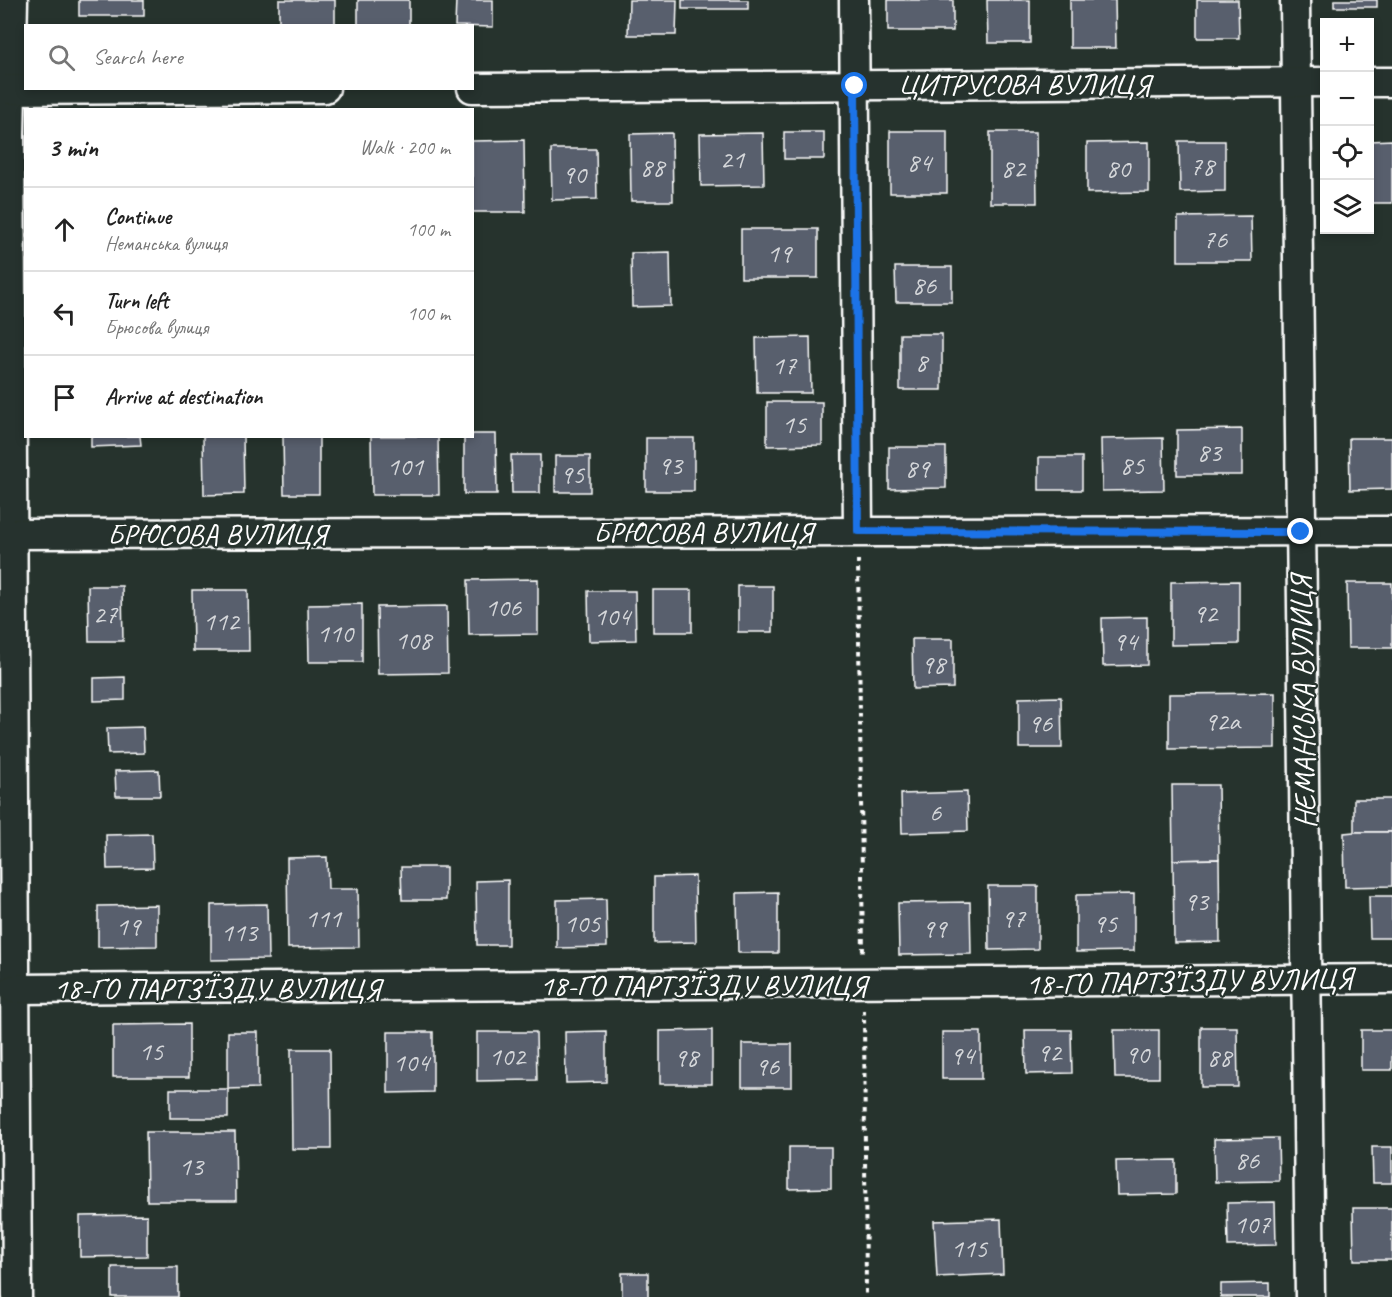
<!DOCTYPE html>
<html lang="en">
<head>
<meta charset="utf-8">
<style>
	:root { --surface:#fff; --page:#f6f6f6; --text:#222; --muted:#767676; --line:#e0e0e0 }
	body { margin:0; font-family:Caveat,sans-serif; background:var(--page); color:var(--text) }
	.controls { position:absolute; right:18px; top:18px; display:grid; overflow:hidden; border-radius:0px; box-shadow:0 3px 9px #0003 }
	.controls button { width:54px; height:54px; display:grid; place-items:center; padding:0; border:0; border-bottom:2px solid var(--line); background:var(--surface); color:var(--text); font:30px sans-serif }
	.stop { position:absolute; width:18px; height:18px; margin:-14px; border:4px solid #1a73e8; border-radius:50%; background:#fff }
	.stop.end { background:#1a73e8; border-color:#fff; box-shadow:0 2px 6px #0008 }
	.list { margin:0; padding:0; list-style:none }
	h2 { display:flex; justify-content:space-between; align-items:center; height:78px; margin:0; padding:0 24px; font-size:26px }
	h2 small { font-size:20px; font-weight:400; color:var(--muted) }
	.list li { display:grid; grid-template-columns:39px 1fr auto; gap:18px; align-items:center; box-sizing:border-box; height:84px; padding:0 24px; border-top:2px solid var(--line) }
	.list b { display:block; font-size:22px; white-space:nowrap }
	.list p { margin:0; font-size:20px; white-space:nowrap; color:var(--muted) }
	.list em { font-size:20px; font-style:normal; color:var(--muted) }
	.icon { flex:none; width:33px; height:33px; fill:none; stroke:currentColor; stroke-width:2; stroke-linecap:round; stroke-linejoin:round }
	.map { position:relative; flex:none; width:1392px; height:1297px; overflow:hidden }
	.search { position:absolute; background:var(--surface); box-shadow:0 3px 9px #0003; left:24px; top:24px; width:450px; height:66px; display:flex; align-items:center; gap:15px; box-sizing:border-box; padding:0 21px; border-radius:0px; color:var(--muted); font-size:22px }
	.panel { position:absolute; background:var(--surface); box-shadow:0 3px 9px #0003; left:24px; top:108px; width:450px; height:330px; border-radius:0px }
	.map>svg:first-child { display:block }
	.building { fill:#585f6d; stroke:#fff; stroke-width:1.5 }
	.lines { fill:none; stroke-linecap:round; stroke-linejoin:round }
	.minor-casing { stroke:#fff; stroke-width:33 }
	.path { stroke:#fff; stroke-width:4; stroke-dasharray:4.5 4.5; stroke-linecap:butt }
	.minor { stroke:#26332d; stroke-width:28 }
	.route { stroke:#1a73e8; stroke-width:8 }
	.labels { text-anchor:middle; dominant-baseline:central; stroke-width:4.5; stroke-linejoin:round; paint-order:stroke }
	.number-label { font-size:27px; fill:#d5d7da }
	.street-label { font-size:30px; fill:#fff; stroke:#26332d }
</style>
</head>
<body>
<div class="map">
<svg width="1392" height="1297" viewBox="0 0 1392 1297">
	<rect width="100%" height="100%" fill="#26332d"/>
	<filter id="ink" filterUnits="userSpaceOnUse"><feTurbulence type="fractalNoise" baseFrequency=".0167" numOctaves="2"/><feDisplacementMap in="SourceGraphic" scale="12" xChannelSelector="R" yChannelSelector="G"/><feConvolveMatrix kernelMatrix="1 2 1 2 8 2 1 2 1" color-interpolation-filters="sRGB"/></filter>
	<g filter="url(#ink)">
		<g class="building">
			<rect x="79" y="0" width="65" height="16"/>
			<rect x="279" y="0" width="56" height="26"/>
			<rect x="358" y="0" width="51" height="26"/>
			<path d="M456,0h37v27l-38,-1z"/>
			<path d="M629,0h48l-1,35h-48z"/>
			<rect x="682" y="0" width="66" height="9"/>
			<rect x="888" y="0" width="65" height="31"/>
			<path d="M987,0h43v43h-42z"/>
			<path d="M1070,0h45l1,48h-46z"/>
			<path d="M1197,0h41l1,38h-42z"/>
			<rect x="1334" y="0" width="43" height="7"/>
			<rect x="890" y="131" width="57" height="62"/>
			<rect x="784" y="132" width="40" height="27"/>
			<path d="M990,132h46l1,71h-47z"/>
			<path d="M672,133l1,68h-42l-1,-67z"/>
			<path d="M763,133l1,52 -63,1 -1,-52z"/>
			<path d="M524,140l1,72h-53v-71z"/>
			<path d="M1392,140v63h-22v-62z"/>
			<path d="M1179,141h46v50l-45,1z"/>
			<path d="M1149,142v50l-62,1v-50z"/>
			<path d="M551,149h45l1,50 -45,1z"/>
			<path d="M1251,216l1,45h-74v-44z"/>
			<rect x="741" y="229" width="77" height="49"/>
			<path d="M670,252l1,54 -39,1 -1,-54z"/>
			<path d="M895,267h57v35h-56z"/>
			<rect x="900" y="334" width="42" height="56"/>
			<path d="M810,337l1,56h-54l-1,-55z"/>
			<path d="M767,402h55v43l-55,1z"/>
			<path d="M1242,429v46h-65v-45z"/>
			<path d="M472,434h24l1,60h-33v-58h8z"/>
			<path d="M91,436h49l1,9 -50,2z"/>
			<path d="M203,436h40l1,58 -40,1z"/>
			<path d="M283,436h36v58h-35z"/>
			<path d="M371,436h67l1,59h-67z"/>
			<rect x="646" y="438" width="48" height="53"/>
			<path d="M1163,438l1,52 -62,1 -1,-52z"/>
			<path d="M1349,438h43v51l-42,1z"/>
			<path d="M889,447h57v41l-57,1z"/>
			<path d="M511,455h29v38h-28z"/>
			<rect x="555" y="456" width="35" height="36"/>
			<rect x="1039" y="457" width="43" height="33"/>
			<path d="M538,579v55l-69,1 -1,-55z"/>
			<path d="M1239,581v63l-68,1v-63z"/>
			<path d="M1347,583h45v65h-44z"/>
			<path d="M88,586h34l1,55h-34z"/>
			<rect x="738" y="586" width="35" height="46"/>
			<path d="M192,590h56l1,61h-56z"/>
			<rect x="653" y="590" width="39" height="42"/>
			<path d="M588,591h47l1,49 -47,1z"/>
			<path d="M362,604v58h-53l-1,-57z"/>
			<path d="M447,606l1,67 -70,1 -1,-67z"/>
			<path d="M1147,617v48l-44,1 -1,-48z"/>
			<path d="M912,639h41v49l-40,1z"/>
			<path d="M125,677v23l-31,1v-23z"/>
			<path d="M1275,693v55l-106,1v-55z"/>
			<path d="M1061,697l1,51h-43v-50z"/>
			<path d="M143,727l1,26 -36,1 -1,-26z"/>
			<path d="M159,770l1,26h-44l-1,-25z"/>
			<path d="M1172,785h46l1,74 -46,1z"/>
			<path d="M967,792l1,39 -66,2 -1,-39z"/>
			<rect x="1354" y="799" width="38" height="33"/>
			<path d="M1354,832h38v54l-47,1 -1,-54z"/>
			<path d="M152,834l1,34 -46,1 -1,-34z"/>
			<path d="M327,857l1,32h30l1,58 -71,1 -1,-90z"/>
			<path d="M1219,859l1,83 -46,1 -1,-83z"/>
			<path d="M401,867h45v33h-44z"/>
			<path d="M695,876l1,66 -42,1v-66z"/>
			<path d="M508,880v65h-31l-1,-64z"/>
			<path d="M988,886h50v63l-49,1z"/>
			<path d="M778,892v61h-40l-1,-60z"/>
			<path d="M1134,894v57l-58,1v-57z"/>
			<path d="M1369,896h23v42h-22z"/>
			<path d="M606,899l1,48 -50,1v-48z"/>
			<path d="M970,902l1,52 -72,1 -1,-52z"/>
			<path d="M267,904l1,55 -57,1v-55z"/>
			<path d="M157,905v41l-59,1v-41z"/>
			<path d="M189,1024v53h-76v-52z"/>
			<path d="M1201,1027h36l1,60h-37z"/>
			<path d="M712,1030v54h-52v-53z"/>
			<path d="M1025,1030h46l1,43 -46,1z"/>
			<path d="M1114,1030h45v48h-44z"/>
			<rect x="1361" y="1030" width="31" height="40"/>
			<path d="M606,1031v51l-40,1 -1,-51z"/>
			<path d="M228,1032h30v56l-30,1z"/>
			<path d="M388,1032h45v60l-45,1z"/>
			<path d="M477,1032h59l1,48 -60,1z"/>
			<rect x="942" y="1032" width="39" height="47"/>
			<rect x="742" y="1044" width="50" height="43"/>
			<path d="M291,1049h39l1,100h-39z"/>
			<rect x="170" y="1089" width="58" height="29"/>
			<path d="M146,1132h89l1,69h-89z"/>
			<path d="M1278,1138l1,43 -64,1 -1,-43z"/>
			<path d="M789,1147h42v41l-42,1z"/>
			<path d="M1372,1147h20v36h-19z"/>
			<path d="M1176,1160v34l-59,1 -1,-34z"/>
			<path d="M1275,1202l1,43 -48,1 -1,-43z"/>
			<path d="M1353,1208h39v52h-38z"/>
			<path d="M147,1215v41l-67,1v-41z"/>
			<path d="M1001,1219l2,55 -66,3 -3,-56z"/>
			<rect x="112" y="1267" width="66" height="30"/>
			<rect x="622" y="1273" width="26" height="24"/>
			<path d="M1270,1283v14h-49v-13z"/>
		</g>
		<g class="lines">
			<g class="minor-casing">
				<g id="minor">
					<path d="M13,0l-3,135 7,1162"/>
					<path d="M854,0l4,531"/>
					<path d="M1295,0l15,1297"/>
					<path d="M1370,82h22"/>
					<path d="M472,88l852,-6"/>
					<path d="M0,90l325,-2"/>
					<path d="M0,534l1392,-3"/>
					<path d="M14,989l1378,-10"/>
				</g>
			</g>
			<g class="path">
				<path d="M858,560l5,394"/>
				<path d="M864,1010l2,287"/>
			</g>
			<use href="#minor" class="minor"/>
		</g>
	</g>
	<g class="lines" filter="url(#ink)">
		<path class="route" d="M855,86l3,445 443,1"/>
	</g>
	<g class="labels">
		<g class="number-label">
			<text x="732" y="159">21</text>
			<text x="919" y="162">84</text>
			<text x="1202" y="166">78</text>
			<text x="652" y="167">88</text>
			<text x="1013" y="168">82</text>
			<text x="1118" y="168">80</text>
			<text x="574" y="174">90</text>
			<text x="1215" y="239">76</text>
			<text x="779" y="253">19</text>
			<text x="924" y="285">86</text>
			<text x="921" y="362">8</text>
			<text x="784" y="365">17</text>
			<text x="794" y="424">15</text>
			<text x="1209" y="452">83</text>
			<text x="670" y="465">93</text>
			<text x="1132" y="465">85</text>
			<text x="405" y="466">101</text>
			<text x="917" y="468">89</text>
			<text x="572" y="474">95</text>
			<text x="503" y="607">106</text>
			<text x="1205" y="613">92</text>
			<text x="105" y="614">27</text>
			<text x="612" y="616">104</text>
			<text x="221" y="621">112</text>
			<text x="335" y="633">110</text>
			<text x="413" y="640">108</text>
			<text x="1125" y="641">94</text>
			<text x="933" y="664">98</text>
			<text x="1222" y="721">92а</text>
			<text x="1040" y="723">96</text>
			<text x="935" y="812">6</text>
			<text x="1196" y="901">93</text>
			<text x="323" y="918">111</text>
			<text x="1013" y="918">97</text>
			<text x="582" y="923">105</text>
			<text x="1105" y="923">95</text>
			<text x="128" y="926">19</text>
			<text x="934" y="928">99</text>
			<text x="239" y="932">113</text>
			<text x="151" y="1051">15</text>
			<text x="1049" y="1052">92</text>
			<text x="1137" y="1054">90</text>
			<text x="962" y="1055">94</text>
			<text x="507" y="1056">102</text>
			<text x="686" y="1057">98</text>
			<text x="1219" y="1057">88</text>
			<text x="411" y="1062">104</text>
			<text x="767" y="1066">96</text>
			<text x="1247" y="1160">86</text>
			<text x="191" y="1166">13</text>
			<text x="1252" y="1224">107</text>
			<text x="969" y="1248">115</text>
		</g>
		<g class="street-label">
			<text x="1024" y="84">ЦИТРУСОВА ВУЛИЦЯ</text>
			<text x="703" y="532">БРЮСОВА ВУЛИЦЯ</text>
			<text x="217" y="534">БРЮСОВА ВУЛИЦЯ</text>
			<text transform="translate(1303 702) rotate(-91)">НЕМАНСЬКА ВУЛИЦЯ</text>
			<text transform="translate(1189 981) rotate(-1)">18-ГО ПАРТЗ’ЇЗДУ ВУЛИЦЯ</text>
			<text x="703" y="985">18-ГО ПАРТЗ’ЇЗДУ ВУЛИЦЯ</text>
			<text x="217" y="988">18-ГО ПАРТЗ’ЇЗДУ ВУЛИЦЯ</text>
		</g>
	</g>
</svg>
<div class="controls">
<button>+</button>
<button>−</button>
<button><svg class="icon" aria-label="locate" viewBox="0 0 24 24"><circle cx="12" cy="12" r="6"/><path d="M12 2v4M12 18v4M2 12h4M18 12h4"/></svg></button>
<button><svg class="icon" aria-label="layers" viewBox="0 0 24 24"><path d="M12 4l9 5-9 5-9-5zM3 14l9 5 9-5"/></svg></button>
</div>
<div class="stop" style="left:855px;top:86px"></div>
<div class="stop end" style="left:1301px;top:532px"></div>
<div class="search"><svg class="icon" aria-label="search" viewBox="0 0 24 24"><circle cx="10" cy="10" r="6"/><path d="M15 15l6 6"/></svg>Search here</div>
<section class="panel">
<h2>3 min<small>Walk · 200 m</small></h2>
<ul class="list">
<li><svg class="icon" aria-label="ahead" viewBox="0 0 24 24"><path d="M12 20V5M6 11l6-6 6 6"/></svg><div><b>Continue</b><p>Неманська вулиця</p></div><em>100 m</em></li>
<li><svg class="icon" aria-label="left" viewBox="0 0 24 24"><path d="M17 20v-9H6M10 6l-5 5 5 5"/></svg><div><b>Turn left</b><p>Брюсова вулиця</p></div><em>100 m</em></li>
<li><svg class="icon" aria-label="arrive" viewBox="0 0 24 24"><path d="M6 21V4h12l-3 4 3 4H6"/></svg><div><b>Arrive at destination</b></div></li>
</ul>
</section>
</div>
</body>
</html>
